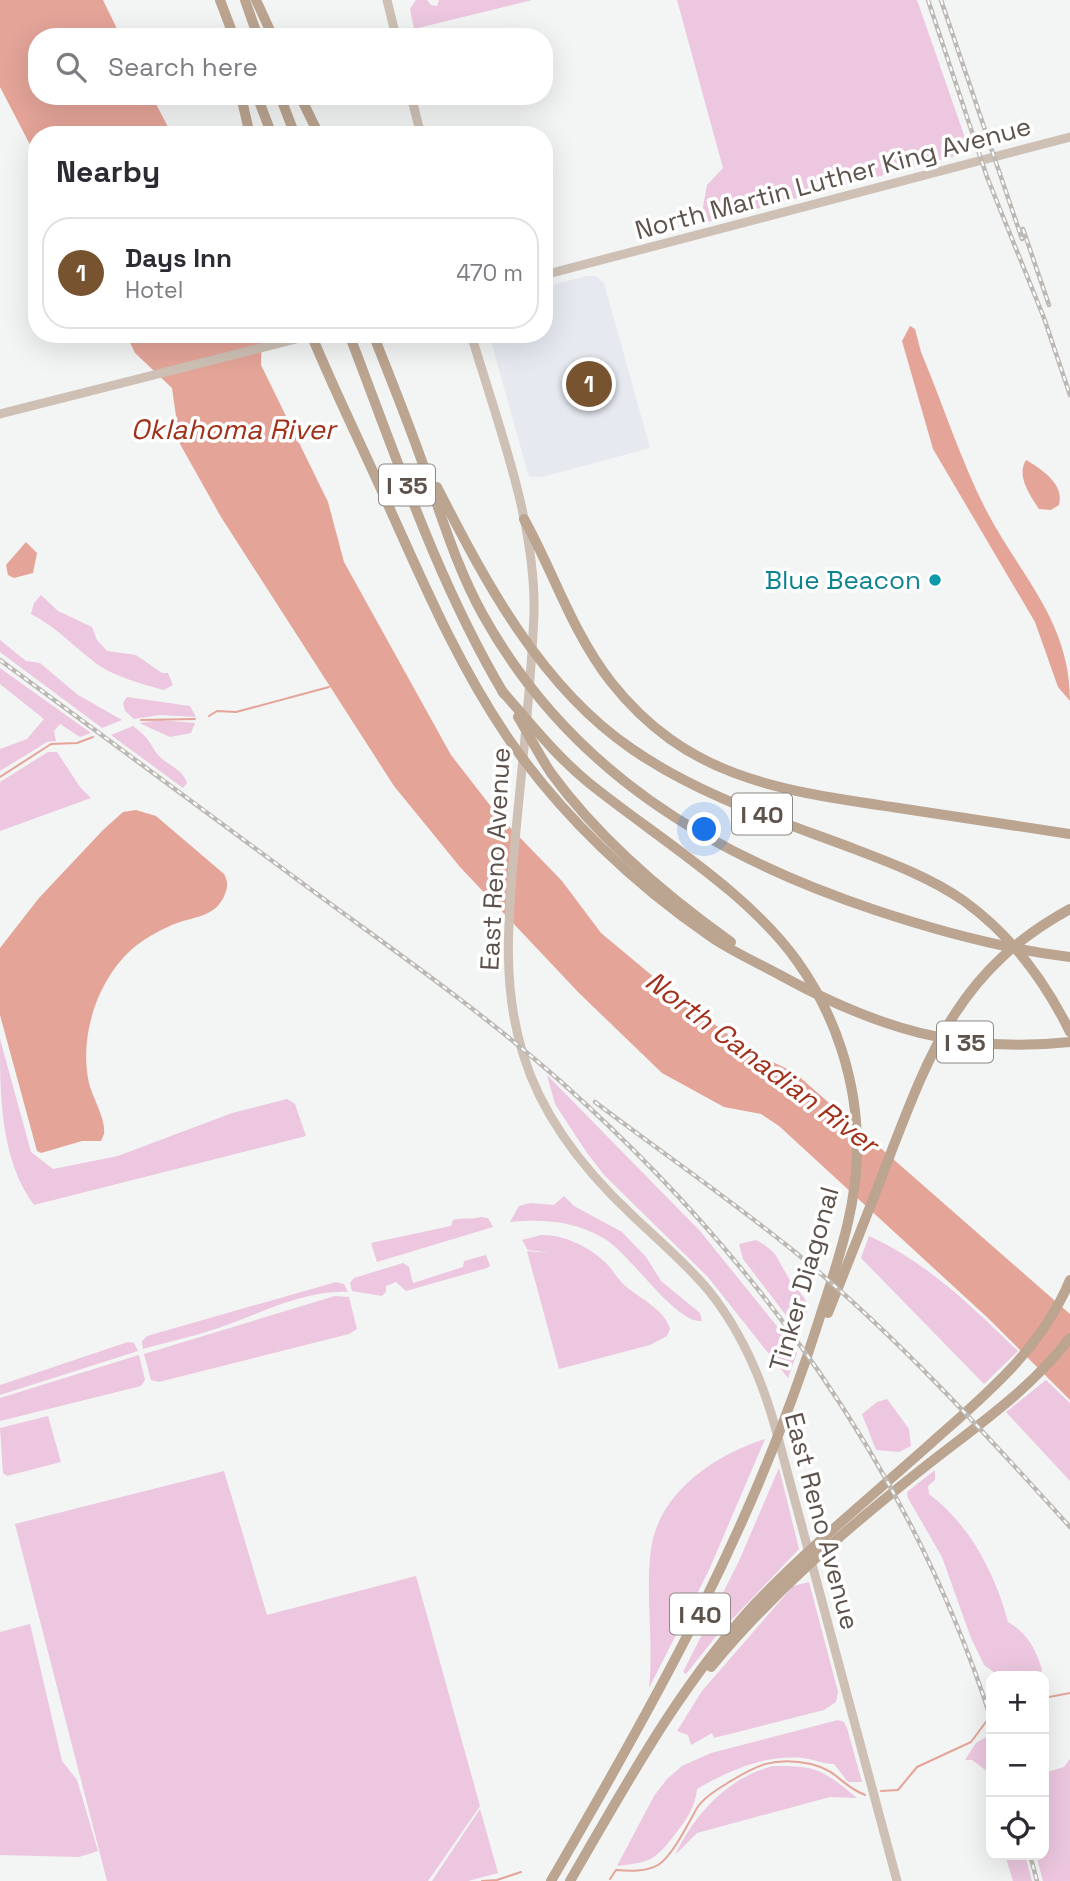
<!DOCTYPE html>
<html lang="en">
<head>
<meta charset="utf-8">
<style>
	:root { --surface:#fff; --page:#f7f7f7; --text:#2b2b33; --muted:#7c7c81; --line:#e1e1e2; --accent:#775330 }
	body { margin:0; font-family:"Space Grotesk",sans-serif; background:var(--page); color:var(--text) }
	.controls { position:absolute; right:21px; bottom:21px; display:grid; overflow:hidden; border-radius:14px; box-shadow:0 7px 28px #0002 }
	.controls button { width:63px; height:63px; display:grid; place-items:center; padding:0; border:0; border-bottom:2px solid var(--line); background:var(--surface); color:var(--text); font:35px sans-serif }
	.you { position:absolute; left:705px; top:830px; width:24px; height:24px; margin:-18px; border:5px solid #fff; border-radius:50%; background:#1a73e8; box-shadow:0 0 0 10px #1a73e833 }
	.badge { display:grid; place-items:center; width:46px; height:46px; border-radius:50%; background:var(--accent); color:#fff; font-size:23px; font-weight:700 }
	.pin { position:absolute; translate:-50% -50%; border:4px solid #fff; box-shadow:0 2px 7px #0006 }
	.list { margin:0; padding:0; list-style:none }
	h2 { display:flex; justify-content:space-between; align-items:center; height:91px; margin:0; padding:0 28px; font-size:30px }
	h2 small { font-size:23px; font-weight:400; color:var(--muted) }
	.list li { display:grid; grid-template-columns:46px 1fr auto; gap:21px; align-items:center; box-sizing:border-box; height:112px; margin:0 14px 14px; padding:0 14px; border:2px solid var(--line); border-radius:28px }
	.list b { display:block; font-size:26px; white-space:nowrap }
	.list p { margin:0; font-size:23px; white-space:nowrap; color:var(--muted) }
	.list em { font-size:23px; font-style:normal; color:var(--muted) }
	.icon { flex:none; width:38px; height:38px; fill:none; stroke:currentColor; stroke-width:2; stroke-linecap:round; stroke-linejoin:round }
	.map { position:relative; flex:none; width:1070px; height:1881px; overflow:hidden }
	.search { position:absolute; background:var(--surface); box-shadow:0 7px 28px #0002; left:28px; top:28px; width:525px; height:77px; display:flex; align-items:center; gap:18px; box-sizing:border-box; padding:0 24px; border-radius:28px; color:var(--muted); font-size:26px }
	.panel { position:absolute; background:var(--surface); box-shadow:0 7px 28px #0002; left:28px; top:126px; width:525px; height:217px; border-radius:28px }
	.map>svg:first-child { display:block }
	.commercial { fill:#e6e9f0 }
	.green { fill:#ecc7df }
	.water { fill:#e4a498 }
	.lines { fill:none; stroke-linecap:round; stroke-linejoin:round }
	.stream { stroke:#e4a498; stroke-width:2 }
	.major { stroke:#cec0b5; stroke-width:9 }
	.highway { stroke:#bba490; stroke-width:10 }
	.rail-casing { stroke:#bcb9b5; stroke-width:4.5 }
	.rail { stroke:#fff; stroke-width:2; stroke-dasharray:5; stroke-linecap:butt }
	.culture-dot { fill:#0f9aa8; stroke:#fff; stroke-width:2.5 }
	.labels { text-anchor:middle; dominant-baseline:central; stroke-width:7; stroke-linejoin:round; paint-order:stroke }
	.shield { fill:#fff; stroke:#8e8782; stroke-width:2 }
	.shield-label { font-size:24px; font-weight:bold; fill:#5e534c }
	.street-label { font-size:26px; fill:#5e534c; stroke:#fff }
	.culture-label { font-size:26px; fill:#0d838f; stroke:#fff; text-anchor:end }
	.water-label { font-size:28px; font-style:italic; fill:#a1311b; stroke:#fff }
</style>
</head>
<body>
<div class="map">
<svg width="1070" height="1881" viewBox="0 0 1070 1881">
	<rect width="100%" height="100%" fill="#f3f4f4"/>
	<path class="commercial" d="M587,276h9l8,7 46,165 -108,29h-13l-40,-143h55v-47z"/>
	<g class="green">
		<path d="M416,0h11l4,5 6,1 2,-6h93l-118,29 -4,-20z"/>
		<path d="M677,0h240l53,152 -270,72 7,-39 16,-17z"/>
		<path d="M41,595l17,16 34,16 5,13 10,11 29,4 26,18h6l5,12 -9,5c-19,-5 -51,-14 -67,-26 -23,-17 -39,-36 -66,-50l3,-11z"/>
		<path d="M0,640l26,21 14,2 38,32 44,25 -20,8 -102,-76z"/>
		<path d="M0,668l91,65 -11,4 -20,-13 -6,7 2,10 -9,1 -47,29v-22l27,-10 17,-20 -44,-35z"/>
		<path d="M127,697l63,9 6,11 -36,-2 -26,4 -9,-8 -2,-8z"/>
		<path d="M159,720l36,3 -4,10 -21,4 -31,-14z"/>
		<path d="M133,726c13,10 15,13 22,25 8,13 28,17 32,32l-4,5 -72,-53z"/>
		<path d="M48,752h9l23,35 11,11 -91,33v-49z"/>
		<path d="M0,1039l31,113 22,17 65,-13 114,-43 55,-14 8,5 11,32 -272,69c-34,-46 -34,-111 -34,-166z"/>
		<path d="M547,1075l153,156 93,115 4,7 -9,25 -80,-101 -103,-101 -18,-23 -32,-49z"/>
		<path d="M564,1196l10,10 48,26 24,25 15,24 39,32 2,8c-26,3 -70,-65 -97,-82 -31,-18 -60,-20 -95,-17l9,-16 11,-3 24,2z"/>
		<path d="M481,1217l7,1 5,9 -116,35 -6,-19 80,-17 2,-6c9,-3 18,0 28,-3z"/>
		<path d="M541,1235c22,-1 49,12 65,28 6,6 11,15 17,21 15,14 41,24 47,45l-3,7 -17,9 -91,24 -32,-118 24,2 -23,-3 -6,-10z"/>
		<path d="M869,1236c59,27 102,70 149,115l-34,33 -123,-126z"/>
		<path d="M756,1240c22,12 20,17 32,37 11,18 34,29 7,50l-52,-68 -4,-15z"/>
		<path d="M486,1255l4,11 -3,2 -81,23 -10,-9 -10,4v6l-4,4 -30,-5 -2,-8 4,-5 49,-15 6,4 4,16 50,-16 1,-6z"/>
		<path d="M336,1282l8,2 4,8c-41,-2 -83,19 -121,33 -27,10 -56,16 -84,24l-1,-8 5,-5z"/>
		<path d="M335,1296l14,1 8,32 -8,5 -190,48 -8,-2 -7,-26z"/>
		<path d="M128,1342l6,1 4,8 -138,44v-10z"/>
		<path d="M139,1355l6,25 -4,6 -141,35v-23z"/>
		<path d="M1046,1380l24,23v78l-64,-69z"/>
		<path d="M887,1399l22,30 2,17 -12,6 -23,-2 -14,-36 15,-12z"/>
		<path d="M48,1416l13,46 -54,14 -4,-3 -3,-45z"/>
		<path d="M765,1439l-56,131 -60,118c5,-46 -4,-93 2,-139 8,-57 64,-94 114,-110z"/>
		<path d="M779,1468l20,81 -82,86 -31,39 -3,-2 56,-111z"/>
		<path d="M935,1470v10l-7,6 1,8c41,31 66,79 79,128 19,11 28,27 34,48l-3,6h-40l-15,-11 -13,-27 -29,-81 -34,-59 -1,-6z"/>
		<path d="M224,1471l43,144 149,-39 64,230 -52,75h-321l-92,-357z"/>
		<path d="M809,1582l29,110 -2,10 -12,8 -110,28 -2,-5 -21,12 -3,-10 -11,-4 25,-40 91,-105z"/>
		<path d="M30,1624l32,137 15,19 21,71 -19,6 -79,-2v-223z"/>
		<path d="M838,1720l6,2 3,6 15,54h-14l-14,-18c-11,0 -21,-5 -32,-6 -39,-3 -72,12 -105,31 -2,18 -10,30 -21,44 -21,27 -24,29 -59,33l37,-70 13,-17 15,-13 29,-13z"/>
		<path d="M990,1735l1,5v45l-3,-13 -16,-12h-7l11,-17z"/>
		<path d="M1070,1759v122h-27l-7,-26h8v-82l20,-6z"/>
		<path d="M773,1766c45,-1 51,5 84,32l-27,-1 -133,36 -22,22c20,-41 52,-77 98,-89z"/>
		<path d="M480,1809l18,64 -30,8h-36z"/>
		<path d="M1005,1855h20l7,26h-19z"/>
	</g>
	<g class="water">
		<path d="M0,0h103l18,37h-84v59h115l20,39h-135v23l-37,-71z"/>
		<path d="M910,326l5,3 6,23c22,52 39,107 65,158 35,67 84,111 84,191l-12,-14 -23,-65 -102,-173 -31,-108z"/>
		<path d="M126,334h136l-1,31 67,137 16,60 107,193 45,58 66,68 39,52 78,65 70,52 46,23 275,241v86l-81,-81 -210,-193 -18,-12 -37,-7 -62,-34 -83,-80 -119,-126 -66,-81 -173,-269 -41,-73 -8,-56 -37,-35z"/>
		<path d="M1026,460c16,9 39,25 33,45l-8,5 -12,-1c-9,-14 -23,-33 -13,-49z"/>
		<path d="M26,542l11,11 -4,20 -19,5 -6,-3 -2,-10z"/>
		<path d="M136,810l20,6 68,58c4,7 4,13 1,20 -9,24 -32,22 -53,31 -14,6 -30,15 -41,25 -35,32 -52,88 -42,133 4,16 17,36 15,51l-3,7h-19l-41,12 -4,-2 -37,-136v-67l39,-50 64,-68 20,-18z"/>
	</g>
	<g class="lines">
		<g class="stream">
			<path d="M209,716l8,-5 19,1 93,-25"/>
			<path d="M141,720l54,-1"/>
			<path d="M0,777l51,-33 26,-1 16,-6"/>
			<path d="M1044,1698l26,-5"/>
			<path d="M881,1791l17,-1 19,-23 54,-25 20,-27"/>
			<path d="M610,1879l6,-9c13,1 30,2 42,-5 14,-8 31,-43 39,-57 6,-10 19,-18 29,-24 30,-19 48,-28 85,-20 28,7 29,21 54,31"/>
			<path d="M482,1881l15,-1 24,-8"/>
		</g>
		<g class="major">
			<path d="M387,0l9,37"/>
			<path d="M411,96l10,39"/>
			<path d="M544,275l526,-138"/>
			<path d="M471,334c26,88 65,188 63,279 -3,80 -13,160 -20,239 -6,69 -12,135 9,202 19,63 61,116 109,161 26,25 54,48 77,76 33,41 53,88 67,139l121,451"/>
			<path d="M0,414l316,-80"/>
		</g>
		<g class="highway">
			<path d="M220,0l14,37"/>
			<path d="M245,0l13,37"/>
			<path d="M256,0l17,37"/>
			<path d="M241,96l9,39"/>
			<path d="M257,96l15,39"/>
			<path d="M280,96l15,39"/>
			<path d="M300,96l19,39"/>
			<path d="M311,334c23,56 50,110 74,164 37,82 72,165 123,240 53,77 126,146 203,199 22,15 47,26 69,38 96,53 180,79 290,67"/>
			<path d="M349,334c47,122 88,247 155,360"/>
			<path d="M373,334c18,46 37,92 53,139 17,48 32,97 57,142 86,155 227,240 392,295 63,21 129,39 195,47"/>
			<path d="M437,487c49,96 104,200 195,262 65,45 139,69 212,96 42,16 84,31 120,56 47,34 81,80 106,131"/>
			<path d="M524,519c30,54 48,113 87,163 76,96 167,108 281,125 59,9 119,18 178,27"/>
			<path d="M502,691c28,32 54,65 87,92 67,54 158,108 208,178 38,53 60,119 60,185 1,61 -21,120 -39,177 -64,203 -161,376 -267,558"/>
			<path d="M518,717c11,18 21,38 33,56 48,66 114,122 180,169"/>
			<path d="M828,1313c21,-53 42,-105 62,-158 42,-109 72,-187 180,-246"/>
			<path d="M711,1667c62,-75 135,-138 211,-198 53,-42 106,-77 148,-131"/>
			<path d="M570,1881c56,-96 109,-195 185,-277 57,-60 122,-112 184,-168 52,-46 104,-90 131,-156"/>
		</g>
		<g class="rail-casing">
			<g id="rail">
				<path d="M928,0l59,177 57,141 26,77"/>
				<path d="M941,0l81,239"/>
				<path d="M1023,229l26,76"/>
				<path d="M0,660c106,78 212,156 317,234 82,60 166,119 242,186 195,173 352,389 432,639"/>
				<path d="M595,1102c66,50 136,98 200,150 100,82 189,180 275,275"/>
				<path d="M1030,1855l7,26"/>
			</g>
		</g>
		<use href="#rail" class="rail"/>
	</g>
	<circle class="culture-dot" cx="935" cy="580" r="7"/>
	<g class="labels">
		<g class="shield">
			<rect x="379" y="464.5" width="56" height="41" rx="5"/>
			<rect x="732" y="793.5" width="60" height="41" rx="5"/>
			<rect x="937" y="1021.5" width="56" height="41" rx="5"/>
			<rect x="670" y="1593.5" width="60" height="41" rx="5"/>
		</g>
		<g class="shield-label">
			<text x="407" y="485">I 35</text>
			<text x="762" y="814">I 40</text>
			<text x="965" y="1042">I 35</text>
			<text x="700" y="1614">I 40</text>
		</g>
		<g class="street-label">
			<text transform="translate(833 178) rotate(-15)">North Martin Luther King Avenue</text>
			<text transform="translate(495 859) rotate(-87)">East Reno Avenue</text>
			<text transform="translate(804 1279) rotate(-74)">Tinker Diagonal</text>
			<text transform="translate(822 1521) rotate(75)">East Reno Avenue</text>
		</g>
		<g class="culture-label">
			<text x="921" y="580">Blue Beacon</text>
		</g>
		<g class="water-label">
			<text x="233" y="429">Oklahoma River</text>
			<text transform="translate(762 1062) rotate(37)">North Canadian River</text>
		</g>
	</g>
</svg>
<div class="controls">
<button>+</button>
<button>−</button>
<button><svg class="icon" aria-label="locate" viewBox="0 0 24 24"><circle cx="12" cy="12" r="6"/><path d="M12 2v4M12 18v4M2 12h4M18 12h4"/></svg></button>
</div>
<div class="you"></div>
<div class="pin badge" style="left:589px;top:384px">1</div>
<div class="search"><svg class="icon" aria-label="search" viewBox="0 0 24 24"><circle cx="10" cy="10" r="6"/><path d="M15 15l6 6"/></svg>Search here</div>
<section class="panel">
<h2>Nearby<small></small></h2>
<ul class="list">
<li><span class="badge">1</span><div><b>Days Inn</b><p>Hotel</p></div><em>470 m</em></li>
</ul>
</section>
</div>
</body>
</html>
